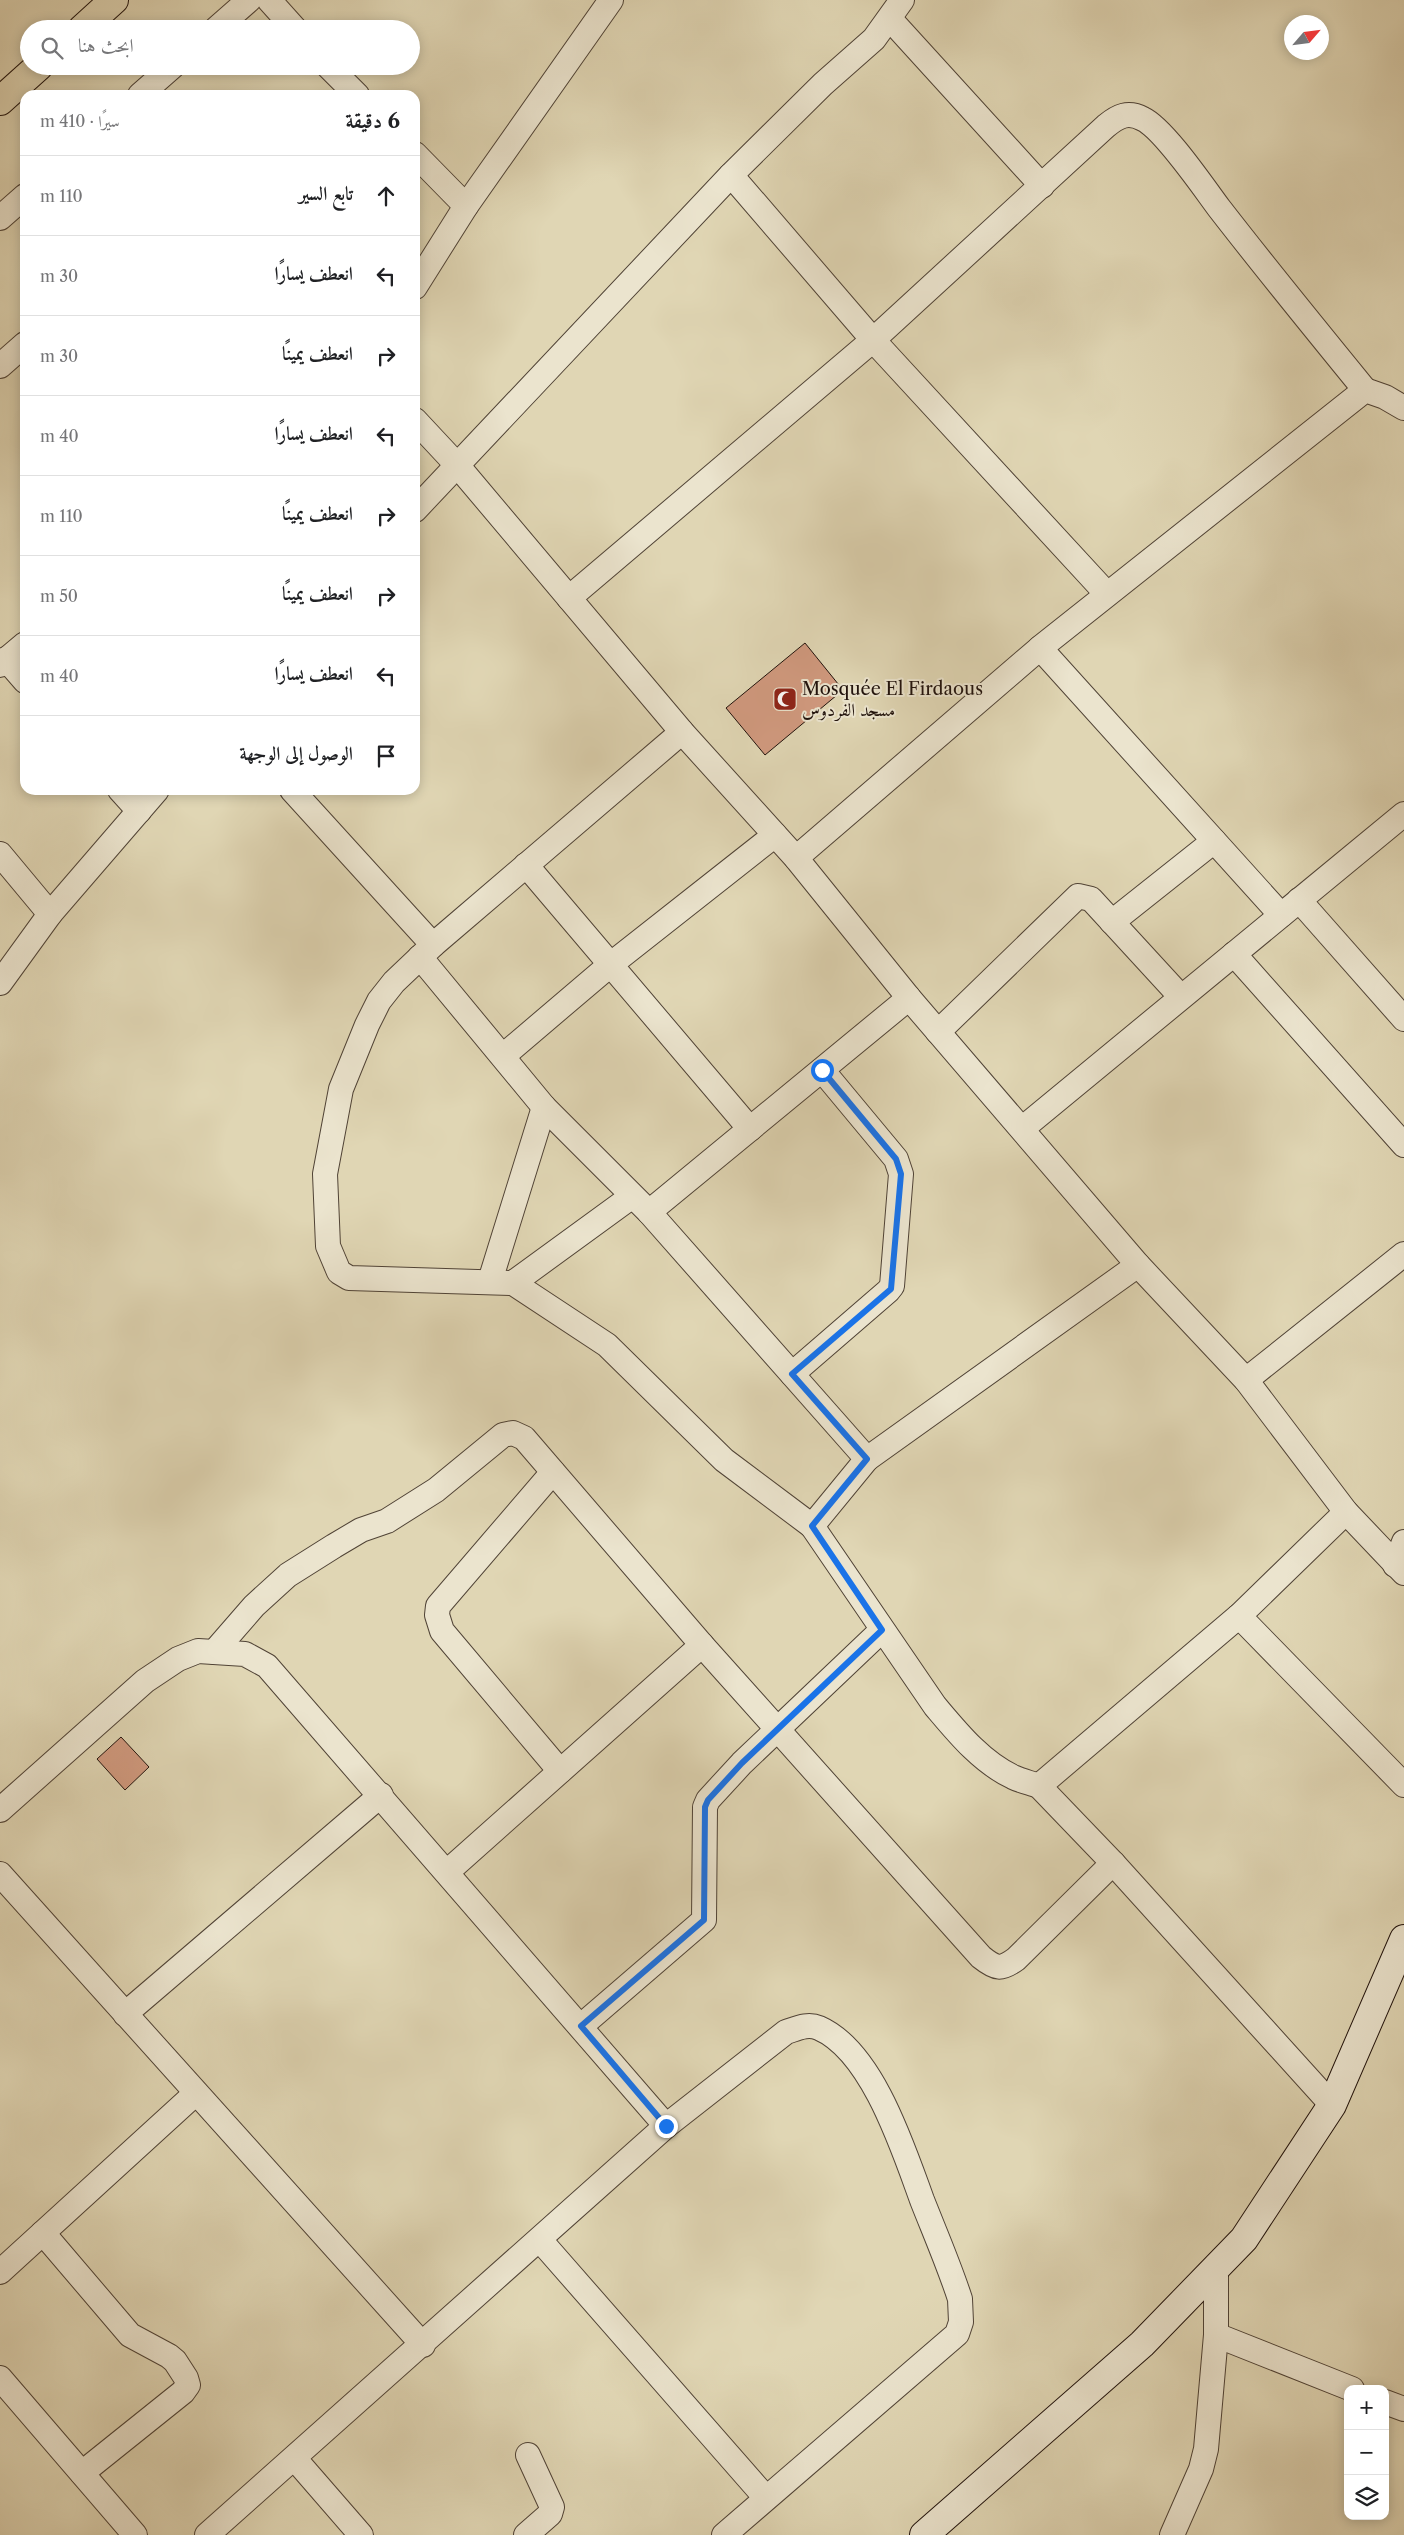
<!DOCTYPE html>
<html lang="ar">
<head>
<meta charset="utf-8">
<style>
	:root { --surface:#fff; --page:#f6f6f6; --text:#202124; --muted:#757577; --line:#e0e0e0 }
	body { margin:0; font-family:"Libre Caslon Text",Amiri,serif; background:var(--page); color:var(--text); direction:rtl }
	.controls { position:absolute; right:15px; bottom:15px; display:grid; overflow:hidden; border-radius:10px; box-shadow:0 2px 12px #0003 }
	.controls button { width:45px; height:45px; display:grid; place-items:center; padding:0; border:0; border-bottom:1px solid var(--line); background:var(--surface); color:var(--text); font:25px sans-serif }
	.compass { position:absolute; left:1284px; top:15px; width:45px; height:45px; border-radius:50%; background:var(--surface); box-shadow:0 2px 12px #0003; rotate:62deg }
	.stop { position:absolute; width:15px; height:15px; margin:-11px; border:4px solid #1a73e8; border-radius:50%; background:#fff }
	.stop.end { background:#1a73e8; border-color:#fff; box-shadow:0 1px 5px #0008 }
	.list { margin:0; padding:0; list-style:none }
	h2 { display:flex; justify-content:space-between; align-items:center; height:65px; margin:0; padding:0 20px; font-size:21px }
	h2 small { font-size:16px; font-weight:400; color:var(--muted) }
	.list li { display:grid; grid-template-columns:32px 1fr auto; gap:15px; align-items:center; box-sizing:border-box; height:80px; padding:0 20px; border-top:1px solid var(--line) }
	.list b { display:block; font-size:19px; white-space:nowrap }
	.list em { font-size:16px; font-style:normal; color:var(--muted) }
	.icon { flex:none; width:28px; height:28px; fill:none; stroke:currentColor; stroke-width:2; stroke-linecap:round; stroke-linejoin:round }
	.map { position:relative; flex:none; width:1404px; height:2535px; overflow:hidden; direction:ltr }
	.search { position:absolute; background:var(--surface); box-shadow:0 2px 12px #0003; left:20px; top:20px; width:400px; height:55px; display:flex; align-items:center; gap:12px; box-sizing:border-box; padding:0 18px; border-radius:28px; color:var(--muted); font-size:19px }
	.panel { position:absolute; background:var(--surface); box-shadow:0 2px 12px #0003; left:20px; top:90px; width:400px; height:705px; border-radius:15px; direction:rtl }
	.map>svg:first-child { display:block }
	.building { fill:#d0997e; stroke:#20120c }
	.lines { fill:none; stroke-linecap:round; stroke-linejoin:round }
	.street-casing { stroke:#504336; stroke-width:26 }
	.secondary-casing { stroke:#20120c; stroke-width:30 }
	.highway-casing { stroke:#20120c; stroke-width:30 }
	.street { stroke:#ebe4ce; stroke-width:24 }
	.secondary { stroke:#ebe4ce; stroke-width:28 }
	.highway { stroke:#e0d6b4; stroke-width:28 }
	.route { stroke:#1a73e8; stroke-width:6 }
	.labels { text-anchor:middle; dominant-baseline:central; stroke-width:4; stroke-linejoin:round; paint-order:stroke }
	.poi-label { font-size:18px; fill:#20120c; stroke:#ebe4ce; text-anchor:start }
</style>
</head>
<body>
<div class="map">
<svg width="1404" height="2535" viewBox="0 0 1404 2535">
	<rect width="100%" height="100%" fill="#e0d6b4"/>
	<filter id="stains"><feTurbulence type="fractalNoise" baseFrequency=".004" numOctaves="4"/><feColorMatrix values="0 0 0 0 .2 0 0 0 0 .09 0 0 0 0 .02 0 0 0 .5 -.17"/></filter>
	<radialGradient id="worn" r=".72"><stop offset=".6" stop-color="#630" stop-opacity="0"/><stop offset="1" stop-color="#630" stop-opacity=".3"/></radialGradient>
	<g class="building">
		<path d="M805,643l38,47 -78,65 -39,-47z"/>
		<path d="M121,1737l28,30 -24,23 -28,-31z"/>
	</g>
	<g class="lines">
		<g class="street-casing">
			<g id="street">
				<path d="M269,0l26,29"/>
				<path d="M890,19l152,167"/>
				<path d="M216,29l33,-29"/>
				<path d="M328,66l29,29"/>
				<path d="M140,95l33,-29"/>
				<path d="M415,154l51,52"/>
				<path d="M731,175l142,165 234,254"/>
				<path d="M0,218l25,-22"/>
				<path d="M415,287l51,-81 145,-206"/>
				<path d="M0,366l25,-22"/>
				<path d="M415,420l42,45 225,267 114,126 113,140 229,267 108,115 100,132 58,61"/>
				<path d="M415,510l316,-335 92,-91 51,-45 28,-39"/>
				<path d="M569,598l304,-258 233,-214c12,-10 22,-15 37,-7 21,10 61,69 76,89 48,62 97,122 146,182"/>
				<path d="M1040,648l241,267"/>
				<path d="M6,659l19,22"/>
				<path d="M0,665l25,-21"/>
				<path d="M120,790l19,21"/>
				<path d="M292,790l141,155 249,-213"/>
				<path d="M0,854l50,60"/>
				<path d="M796,858l244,-210 325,-258 20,7 19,11"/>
				<path d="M526,865l224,264"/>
				<path d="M1299,900l105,119"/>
				<path d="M1112,922l102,-81"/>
				<path d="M433,945l-39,37 -15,19 -12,24 -26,64 -16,85 3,72 11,26 10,6 164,5 118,-86"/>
				<path d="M1234,954l170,191"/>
				<path d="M420,957l124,150 105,105 218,247 271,-194"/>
				<path d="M0,983l50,-69 107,-124"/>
				<path d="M938,1032l140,-136 13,3 90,98"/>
				<path d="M503,1056l107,-91 165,-130"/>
				<path d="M1023,1128l381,-314"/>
				<path d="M649,1212l260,-214"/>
				<path d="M490,1281l54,-174"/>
				<path d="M513,1283l94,62 117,115 88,66"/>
				<path d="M792,1374l96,-83 4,-5 9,-112 -5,-15 -74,-89"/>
				<path d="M1246,1380l158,-126"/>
				<path d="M867,1459l-55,67 123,180c22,26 46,56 78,71 8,4 18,6 26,9"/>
				<path d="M553,1472l-115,134 -1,9 5,16 118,140"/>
				<path d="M1395,1565l9,-23"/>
				<path d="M1239,1616l165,169"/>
				<path d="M214,1652l40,-46 34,-31 46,-29 27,-16 26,-9 49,-31 67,-55 10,-2 11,5 178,207 279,312c15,12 20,13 35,2l97,-96"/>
				<path d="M0,1810l145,-129 33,-22 20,-8 47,3 22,12 399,460 -459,409"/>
				<path d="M447,1872l255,-227"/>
				<path d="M0,1874l423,471"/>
				<path d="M125,2014l256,-219"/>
				<path d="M581,2026l123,-106 1,-113 3,-7 34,-37 140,-133"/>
				<path d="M1332,2105l-219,-242 -74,-77 200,-170 107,-104"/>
				<path d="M666,2126l120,-94c10,-3 21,-9 33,-4 53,23 84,120 103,172 13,33 27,65 38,99l1,23 -4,12 -233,201"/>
				<path d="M43,2233l87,102 39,21 6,5 11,17 2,7 -5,7 -101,81"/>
				<path d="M540,2240l226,258"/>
				<path d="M0,2272l196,-179"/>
				<path d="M1216,2335l136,54"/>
				<path d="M0,2378l135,157"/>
				<path d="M1385,2402l19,7"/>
				<path d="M295,2459l66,76"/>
				<path d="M526,2535l24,-21 2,-7 -24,-52"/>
				<path d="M1172,2535l29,-66 5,-20 10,-114v-65"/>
			</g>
		</g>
		<g class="secondary-casing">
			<path id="secondary" d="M924,2535l218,-191 102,-105 88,-134 72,-166"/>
		</g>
		<g class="highway-casing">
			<g id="highway">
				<path d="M82,29l32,-29"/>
				<path d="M0,101l39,-35"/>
			</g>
		</g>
		<use href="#street" class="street"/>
		<use href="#secondary" class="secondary"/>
		<use href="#highway" class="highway"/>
	</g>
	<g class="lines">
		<path class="route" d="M666,2126l-85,-100 123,-106 1,-113 3,-7 34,-37 140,-133 -70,-104 55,-67 -75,-85 99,-85 10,-115 -5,-15 -74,-89"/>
	</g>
	<defs>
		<g id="mosque-square" transform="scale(1.25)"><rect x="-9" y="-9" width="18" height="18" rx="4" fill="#8f2418" stroke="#ebe4ce"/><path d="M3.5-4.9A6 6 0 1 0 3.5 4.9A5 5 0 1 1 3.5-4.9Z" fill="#fff"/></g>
	</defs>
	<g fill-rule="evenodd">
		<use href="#mosque-square" x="785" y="699"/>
	</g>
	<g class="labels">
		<g class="poi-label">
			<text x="802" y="689">Mosquée El Firdaous<tspan x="802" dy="21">مسجد الفردوس</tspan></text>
		</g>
	</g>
	<rect width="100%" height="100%" filter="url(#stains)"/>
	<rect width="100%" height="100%" fill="url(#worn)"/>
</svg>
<div class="controls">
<button>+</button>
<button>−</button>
<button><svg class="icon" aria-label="layers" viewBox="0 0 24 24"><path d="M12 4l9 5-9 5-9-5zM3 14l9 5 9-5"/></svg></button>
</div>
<svg class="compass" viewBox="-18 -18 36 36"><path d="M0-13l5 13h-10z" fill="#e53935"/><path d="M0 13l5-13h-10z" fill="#757577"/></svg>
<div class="stop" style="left:822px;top:1070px"></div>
<div class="stop end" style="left:666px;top:2126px"></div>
<div class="search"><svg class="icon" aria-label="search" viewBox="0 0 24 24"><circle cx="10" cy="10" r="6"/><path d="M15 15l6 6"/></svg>ابحث هنا</div>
<section class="panel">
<h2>6 دقيقة<small>سيرًا · 410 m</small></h2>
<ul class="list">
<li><svg class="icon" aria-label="ahead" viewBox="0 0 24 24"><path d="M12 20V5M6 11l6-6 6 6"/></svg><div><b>تابع السير</b></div><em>110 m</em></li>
<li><svg class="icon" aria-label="left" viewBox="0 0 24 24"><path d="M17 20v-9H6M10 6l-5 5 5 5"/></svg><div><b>انعطف يسارًا</b></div><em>30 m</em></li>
<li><svg class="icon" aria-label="right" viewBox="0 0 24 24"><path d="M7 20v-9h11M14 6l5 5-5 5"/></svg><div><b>انعطف يمينًا</b></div><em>30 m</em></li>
<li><svg class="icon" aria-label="left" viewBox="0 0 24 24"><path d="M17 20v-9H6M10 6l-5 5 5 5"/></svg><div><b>انعطف يسارًا</b></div><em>40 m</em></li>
<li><svg class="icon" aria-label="right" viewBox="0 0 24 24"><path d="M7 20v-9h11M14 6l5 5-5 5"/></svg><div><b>انعطف يمينًا</b></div><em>110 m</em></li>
<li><svg class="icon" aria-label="right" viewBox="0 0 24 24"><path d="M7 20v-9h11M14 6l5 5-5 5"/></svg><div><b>انعطف يمينًا</b></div><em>50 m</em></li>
<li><svg class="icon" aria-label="left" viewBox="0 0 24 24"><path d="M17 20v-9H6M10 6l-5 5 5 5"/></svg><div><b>انعطف يسارًا</b></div><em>40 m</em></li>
<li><svg class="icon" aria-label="arrive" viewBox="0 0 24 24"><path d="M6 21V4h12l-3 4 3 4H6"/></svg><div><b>الوصول إلى الوجهة</b></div></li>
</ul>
</section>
</div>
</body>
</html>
